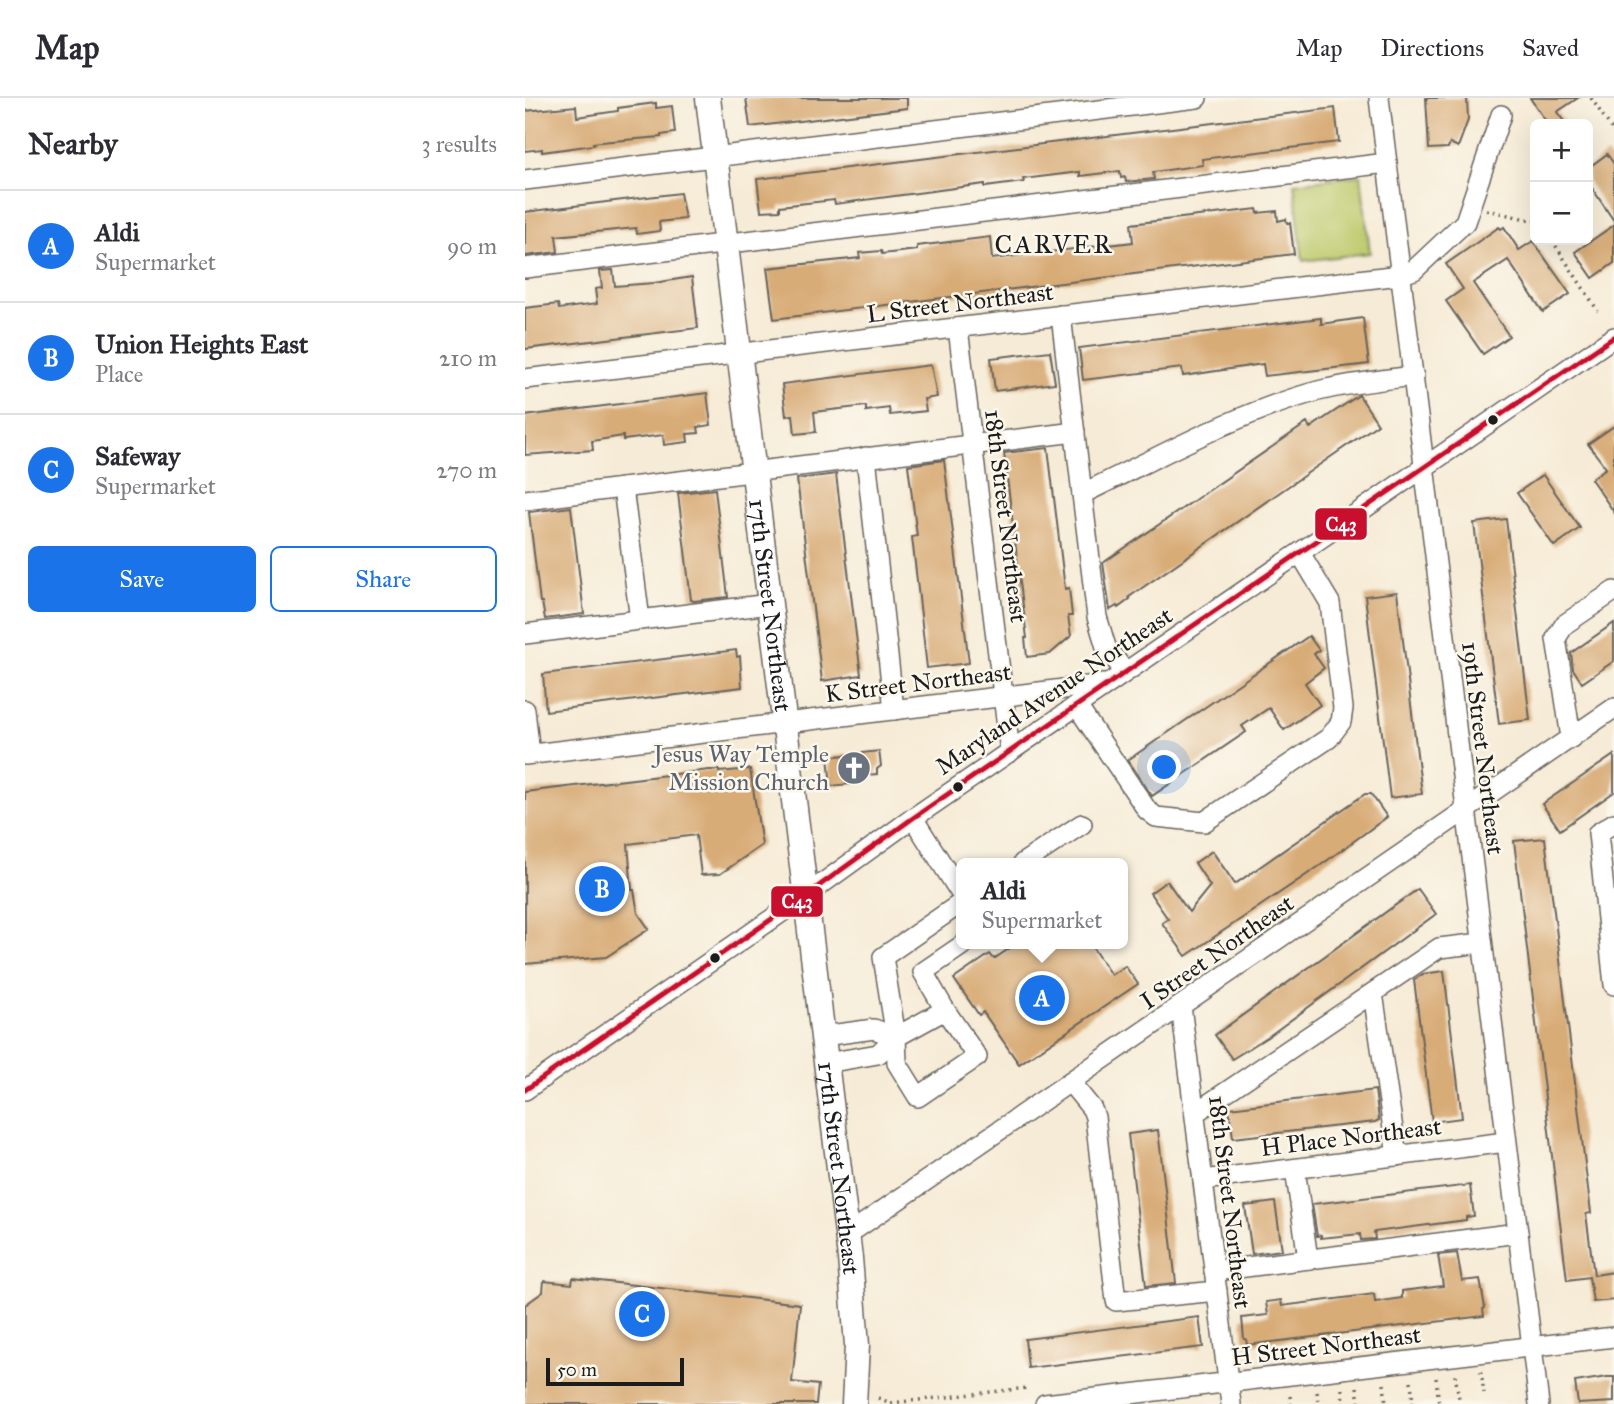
<!DOCTYPE html>
<html lang="en">
<head>
<meta charset="utf-8">
<style>
	:root { --surface:#fff; --page:#f2f2f3; --text:#2b2b33; --muted:#7c7c81; --line:#e1e1e2; --accent:#1a73e8 }
	body { margin:0; font-family:"IM FELL Great Primer",serif; background:var(--page); color:var(--text) }
	.controls { position:absolute; right:21px; top:21px; display:grid; overflow:hidden; border-radius:10px; box-shadow:0 7px 28px #0002 }
	.controls button { width:63px; height:63px; display:grid; place-items:center; padding:0; border:0; border-bottom:2px solid var(--line); background:var(--surface); color:var(--text); font:35px sans-serif }
	.scale { position:absolute; left:21px; bottom:18px; width:138px; box-sizing:border-box; padding-left:7px; border:4px solid #1c1c1c; border-top:0; font-size:19px; line-height:24px; white-space:nowrap; color:#1c1c1c; -webkit-text-stroke:5px #fbf7ec; paint-order:stroke }
	.you { position:absolute; left:640px; top:670px; width:24px; height:24px; margin:-18px; border:5px solid #fff; border-radius:50%; background:#1a73e8; box-shadow:0 0 0 10px #1a73e833 }
	.badge { display:grid; place-items:center; width:46px; height:46px; border-radius:50%; background:var(--accent); color:#fff; font-size:23px; font-weight:700 }
	.pin { position:absolute; translate:-50% -50%; border:4px solid #fff; box-shadow:0 2px 7px #0006 }
	.popup { position:absolute; left:431px; top:760px; width:172px; height:91px; box-sizing:border-box; display:grid; place-content:center; border-radius:10px; background:var(--surface); filter:drop-shadow(0 2px 5px #0005); font-size:23px; white-space:nowrap; color:var(--muted) }
	.popup b { font-size:26px; color:var(--text) }
	.popup::after { content:''; position:absolute; left:50%; top:100%; margin-left:-14px; border:14px solid transparent; border-top-color:var(--surface) }
	.list { margin:0; padding:0; list-style:none }
	h2 { display:flex; justify-content:space-between; align-items:center; height:91px; margin:0; padding:0 28px; font-size:30px }
	h2 small { font-size:23px; font-weight:400; color:var(--muted) }
	.list li { display:grid; grid-template-columns:46px 1fr auto; gap:21px; align-items:center; box-sizing:border-box; height:112px; padding:0 28px; border-top:2px solid var(--line) }
	.list b { display:block; font-size:26px; white-space:nowrap }
	.list p { margin:0; font-size:23px; white-space:nowrap; color:var(--muted) }
	.list em { font-size:23px; font-style:normal; color:var(--muted) }
	.actions { display:flex; gap:14px; padding:21px 28px }
	.actions a { flex:1; padding:16px 0; border:2px solid var(--accent); border-radius:10px; text-align:center; font-size:24px; color:var(--accent) }
	.actions .main { background:var(--accent); color:#fff }
	.map { position:relative; flex:none; width:1089px; height:1306px; overflow:hidden }
	header { display:flex; align-items:center; gap:42px; box-sizing:border-box; height:98px; padding:0 35px; background:var(--surface); border-bottom:2px solid var(--line) }
	header strong { font-size:33px }
	nav { display:flex; gap:38px; margin-inline-start:auto; font-size:24px }
	main { display:flex }
	aside { flex:1; background:var(--surface) }
	.map>svg:first-child { display:block }
	.green { fill:#bcc96b; stroke:#6c7244; stroke-width:2 }
	.building { fill:#d8ac77 }
	.lines { fill:none; stroke-linecap:round; stroke-linejoin:round }
	.minor-casing { stroke:#68645d; stroke-width:22 }
	.major-casing { stroke:#68645d; stroke-width:27 }
	.path { stroke:#68645d; stroke-width:3.5; stroke-dasharray:2 5; stroke-linecap:butt }
	.minor { stroke:#fff; stroke-width:19 }
	.major { stroke:#fff; stroke-width:24 }
	.bus-1-casing { stroke:#fbf7ec; stroke-width:10 }
	.bus-1 { stroke:#c8102e; stroke-width:5 }
	.bus-dot { fill:#1c1c1c; stroke:#fbf7ec; stroke-width:2.5 }
	.labels { text-anchor:middle; dominant-baseline:central; stroke-width:5; stroke-linejoin:round; paint-order:stroke }
	.street-label { font-size:24px; fill:#1c1c1c; stroke:#fbf7ec }
	.worship-label { font-size:24px; fill:#5b616d; stroke:#fbf7ec; text-anchor:end }
	.neighbourhood-label { font-size:26px; letter-spacing:2px; fill:#1c1c1c; stroke:#fbf7ec }
	.line-badge { stroke:#fbf7ec; stroke-width:2.5 }
	.badge-label { font-size:19px; text-anchor:middle; font-weight:bold; fill:#fff }
</style>
</head>
<body>
<header>
<strong>Map</strong>
<nav><a>Map</a><a>Directions</a><a>Saved</a></nav>
</header>
<main>
<aside>
<h2>Nearby<small>3 results</small></h2>
<ul class="list">
<li><span class="badge">A</span><div><b>Aldi</b><p>Supermarket</p></div><em>90 m</em></li>
<li><span class="badge">B</span><div><b>Union Heights East</b><p>Place</p></div><em>210 m</em></li>
<li><span class="badge">C</span><div><b>Safeway</b><p>Supermarket</p></div><em>270 m</em></li>
</ul>
<div class="actions"><a class="main">Save</a><a>Share</a></div>
</aside>
<div class="map">
<svg width="1089" height="1306" viewBox="0 0 1089 1306">
	<rect width="100%" height="100%" fill="#fbf7ec"/>
	<filter id="ink" filterUnits="userSpaceOnUse"><feTurbulence type="fractalNoise" baseFrequency=".0143" numOctaves="2"/><feDisplacementMap in="SourceGraphic" scale="14" xChannelSelector="R" yChannelSelector="G"/><feConvolveMatrix kernelMatrix="1 2 1 2 8 2 1 2 1" color-interpolation-filters="sRGB"/></filter>
	<filter id="wash" filterUnits="userSpaceOnUse"><feTurbulence type="fractalNoise" baseFrequency=".00686" numOctaves="4" result="noise"/><feDisplacementMap in="SourceGraphic" scale="28" xChannelSelector="R" yChannelSelector="G"/><feGaussianBlur stdDeviation="1.57" result="paint"/><feColorMatrix in="noise" values="0 0 0 0 0 0 0 0 0 0 0 0 0 0 0 0 0 1.4 0 .05"/><feComposite in="paint" operator="in"/></filter>
	<g filter="url(#wash)">
		<rect width="100%" height="100%" fill="#f6ebd6"/>
		<path class="green" d="M836,77l9,78 -67,8 -9,-78z"/>
		<g id="blocks">
			<g class="building">
				<path d="M221,0h161v10l-157,19z"/>
				<path d="M901,0h41l1,22 -10,27 -8,-4 -2,5 -19,1z"/>
				<path d="M1005,0h48l-21,14 9,12h-18z"/>
				<path d="M131,5v5l16,-2 3,27 -14,2v2l-61,5 -7,1 1,2 -52,7v-3l-17,2v-40l51,-5 1,11 41,-6v-3z"/>
				<path d="M810,10l4,34 -137,17 1,6 -50,7 1,7 -28,3 -1,-5 -4,1 -1,-7 -40,5v-4l-57,7 1,3 -39,5v-3l-150,20 -1,-4 -54,6v4l-19,1 -4,-32z"/>
				<path d="M1082,56l7,10v57l-26,-39v-14z"/>
				<path d="M155,95l5,26 -26,3 1,9 -23,3 -1,-6 -80,8 2,16 -33,4v-44z"/>
				<path d="M732,111l1,4 19,-2 1,10 8,-2 1,4h3l4,31 -520,65 -7,-51 93,-10 -1,-5 22,-2 1,3 35,-4v-4l73,-9 2,22 90,-11 51,-6 -2,-18z"/>
				<path d="M1089,127v38l-21,15 -18,-26z"/>
				<path d="M974,129l2,2 3,-2 15,23 14,-9 37,53 -27,18 -35,-52 -35,23 36,53 -26,18 -37,-53 17,-12 -17,-25z"/>
				<path d="M88,172l2,16 39,-3 38,-6 6,51 -173,21v-41l33,-4 1,5 38,-5 -2,-15 7,-1 -2,-17z"/>
				<path d="M796,220v6l42,-6 6,46 -104,12 -2,-12 -80,12 -1,-8 -99,12 -4,-32z"/>
				<path d="M525,253l5,32 -60,8 -4,-33z"/>
				<path d="M406,267l6,32 -13,2 2,12 -36,4 -1,-7 -23,3v-5l-52,6 2,20 -21,2 -2,-19 -7,1 -4,-32z"/>
				<path d="M182,295l4,32 -13,2 1,6 -12,1 1,8 -24,3 -1,-10 -40,5v-4l-31,5 1,9 -68,5v-39z"/>
				<path d="M834,297l19,29 -249,173 1,2 -12,9 -1,-2 -7,4 -7,-47 204,-140 3,5z"/>
				<path d="M1089,328v86l-23,-33 15,-11 -18,-24z"/>
				<path d="M523,350l17,141 4,-1 3,28h-4l3,20 -21,18 -23,3 -2,-19h2l-23,-185z"/>
				<path d="M419,362l25,203 -42,5 -15,-131 5,-1 -9,-71z"/>
				<path d="M311,376l25,201 -39,6 -25,-202z"/>
				<path d="M1018,377l37,53 -26,18 -37,-53z"/>
				<path d="M190,391l13,108 -34,4 -3,-1 -13,-107z"/>
				<path d="M46,409l13,107 -39,5 -3,-17h-2l-11,-90z"/>
				<path d="M981,421l24,201 -31,4 -25,-201z"/>
				<path d="M872,494l25,202 -32,4 -25,-202z"/>
				<path d="M1089,525v38l-32,22 -9,-14 -2,-16z"/>
				<path d="M784,538l10,14 -5,4 10,14 -19,15 15,22 -36,25 -15,-22 -27,18 4,6 -94,64 -24,-36z"/>
				<path d="M211,552l1,7 3,-1 2,31 -196,24 -3,-37z"/>
				<path d="M354,653l2,15 -4,3v5l-21,2 1,7 -26,3 -3,-29z"/>
				<path d="M1089,657v37l-54,38 -18,-26z"/>
				<path d="M225,671l12,76 -42,29 -19,1 -5,-40 -68,9 4,46h2l4,23 11,16 -43,28 -81,7v-172l184,-22h10v2z"/>
				<path d="M840,696h6l16,23 -66,48 -135,91 -24,-33 6,-4 -18,-26 17,-12 22,31 21,-26 -15,-23 17,-12 23,33z"/>
				<path d="M1020,740l46,375 -5,1 8,61 20,-3v28l-21,2 -4,-25 -22,3 -53,-439z"/>
				<path d="M893,791l18,25 -167,122 -37,23 -17,-24z"/>
				<path d="M491,846h74l21,31 14,-9 13,18 -119,80 -36,-52 -4,3 -25,-36 36,-25 4,5z"/>
				<path d="M919,873l18,147 -30,4 -18,-142 9,-6z"/>
				<path d="M850,992l4,30 -4,2 -142,16 -4,-30z"/>
				<path d="M633,1032l18,153 -30,3 -18,-152z"/>
				<path d="M945,1087l4,31 -8,1v3l-92,12 1,7 -14,1 -1,-6 -39,4v-3l-4,1 -5,-32z"/>
				<path d="M750,1104l7,48 -30,4 -7,-48z"/>
				<path d="M932,1155l5,28 18,-2 5,29 -2,1 1,7 -237,29 -1,-6h-2l-2,-21 26,-3 -2,-13 15,-2 1,6 92,-12 1,8 27,-4v-7l41,-5 -5,-31z"/>
				<path d="M48,1180l227,26 -8,78 26,3 -2,19h-291v-99l18,-13 1,-11 28,3z"/>
				<path d="M674,1219l4,30 -175,21 -3,-29z"/>
				<path d="M1082,1279h7v25l-36,2 -3,-22z"/>
			</g>
		</g>
	</g>
	<g filter="url(#ink)">
		<use href="#blocks" fill-opacity="0" stroke="#68645d" stroke-width="2"/>
		<g class="lines">
			<g class="minor-casing">
				<g id="minor">
					<path d="M854,0l160,1306"/>
					<path d="M0,82l672,-82"/>
					<path d="M0,170l862,-105"/>
					<path d="M536,217l21,179"/>
					<path d="M433,230l52,424"/>
					<path d="M0,281l875,-104 14,-5 51,-48 36,-107"/>
					<path d="M341,359l28,253"/>
					<path d="M98,390l17,132"/>
					<path d="M0,402l550,-68"/>
					<path d="M0,536l245,-30"/>
					<path d="M600,574l-19,-25 -9,-30 -15,-123c77,-37 154,-81 236,-103 32,-8 64,-11 96,-15"/>
					<path d="M552,608l70,104 9,7 48,5 125,-84 12,-16 2,-14 -13,-105 -30,-50"/>
					<path d="M0,612l5,44"/>
					<path d="M1046,640l-15,-100 9,-14 49,-33"/>
					<path d="M0,657l579,-71"/>
					<path d="M388,720l48,76"/>
					<path d="M1089,725l-16,10 16,152"/>
					<path d="M498,765l59,-39"/>
					<path d="M848,895l24,163"/>
					<path d="M656,908l50,398"/>
					<path d="M420,912l32,47 -59,40 -21,-34 -1,-26 -13,-80 78,-54"/>
					<path d="M298,938l51,-7 22,8"/>
					<path d="M301,965l52,-9 18,-17 49,-27 -22,-38 41,-28"/>
					<path d="M545,984l22,27 3,8 21,184 101,-10"/>
					<path d="M0,992l280,-194 108,-78 701,-481"/>
					<path d="M670,1015l244,-165 43,-5"/>
					<path d="M770,1071l13,90"/>
					<path d="M678,1082l303,-38"/>
					<path d="M322,1137l767,-527"/>
					<path d="M689,1173l304,-38"/>
					<path d="M520,1306l569,-67"/>
				</g>
			</g>
			<g class="major-casing">
				<g id="major">
					<path id="s1" d="M183,0l142,1160 7,87 -3,59"/>
				</g>
			</g>
			<g class="path">
				<path d="M1066,0l23,34"/>
				<path d="M961,112l49,11"/>
				<path d="M1027,142l46,71"/>
				<path d="M956,1273l3,22"/>
				<path d="M930,1277l4,23"/>
				<path d="M911,1280l3,26"/>
				<path d="M886,1283l2,23"/>
				<path d="M859,1286l2,20"/>
				<path d="M832,1289l2,17"/>
				<path d="M817,1291l1,15"/>
				<path d="M792,1294l2,12"/>
				<path d="M765,1298l1,8"/>
				<path d="M353,1300l13,5 137,-15"/>
			</g>
			<use href="#minor" class="minor"/>
			<use href="#major" class="major"/>
			<g class="bus-1-casing">
				<path id="bus-1" d="M0,992l280,-194 108,-78 701,-481"/>
			</g>
			<use href="#bus-1" class="bus-1"/>
		</g>
	</g>
	<defs>
		<g id="church-disc" transform="scale(1.75)"><circle r="9.5" fill="#6b7280" stroke="#fbf7ec"/><path d="M-1.2-6h2.4v3.5h3.3v2.4h-3.3V6h-2.4V-.1h-3.3v-2.4h3.3Z" fill="#fff"/></g>
	</defs>
	<g fill-rule="evenodd">
		<use href="#church-disc" x="329" y="670"/>
	</g>
	<g class="bus-dot">
		<circle cx="968" cy="322" r="6"/>
		<circle cx="433" cy="689" r="6"/>
		<circle cx="190" cy="860" r="6"/>
	</g>
	<g class="labels">
		<g class="street-label">
			<text transform="translate(435 205) rotate(-7)">L Street Northeast</text>
			<text transform="translate(481 418) rotate(83)">18th Street Northeast</text>
			<text stroke="none"><textPath href="#s1" startOffset="511">17th Street Northeast</textPath></text>
			<text transform="translate(393 585) rotate(-7)">K Street Northeast</text>
			<text transform="translate(529 593) rotate(-34)">Maryland Avenue Northeast</text>
			<text transform="translate(958 650) rotate(83)">19th Street Northeast</text>
			<text transform="translate(692 854) rotate(-35)">I Street Northeast</text>
			<text transform="translate(826 1039) rotate(-7)">H Place Northeast</text>
			<text stroke="none"><textPath href="#s1" startOffset="1078">17th Street Northeast</textPath></text>
			<text transform="translate(705 1104) rotate(83)">18th Street Northeast</text>
			<text transform="translate(801 1248) rotate(-7)">H Street Northeast</text>
		</g>
		<g class="worship-label">
			<text x="304" y="656">Jesus Way Temple<tspan x="304" dy="28">Mission Church</tspan></text>
		</g>
		<g class="neighbourhood-label">
			<text x="529" y="146">CARVER</text>
		</g>
	</g>
	<g class="line-badge">
		<rect x="789" y="409" width="54" height="34" rx="7" fill="#c8102e"/>
		<rect x="245" y="787" width="54" height="33" rx="7" fill="#c8102e"/>
	</g>
	<g class="badge-label">
		<text x="816" y="433">C43</text>
		<text x="272" y="810">C43</text>
	</g>
</svg>
<div class="controls">
<button>+</button>
<button>−</button>
</div>
<div class="scale">50 m</div>
<div class="you"></div>
<div class="pin badge" style="left:517px;top:900px">A</div>
<div class="popup"><b>Aldi</b>Supermarket</div>
<div class="pin badge" style="left:77px;top:791px">B</div>
<div class="pin badge" style="left:117px;top:1216px">C</div>
</div>
</main>
</body>
</html>
